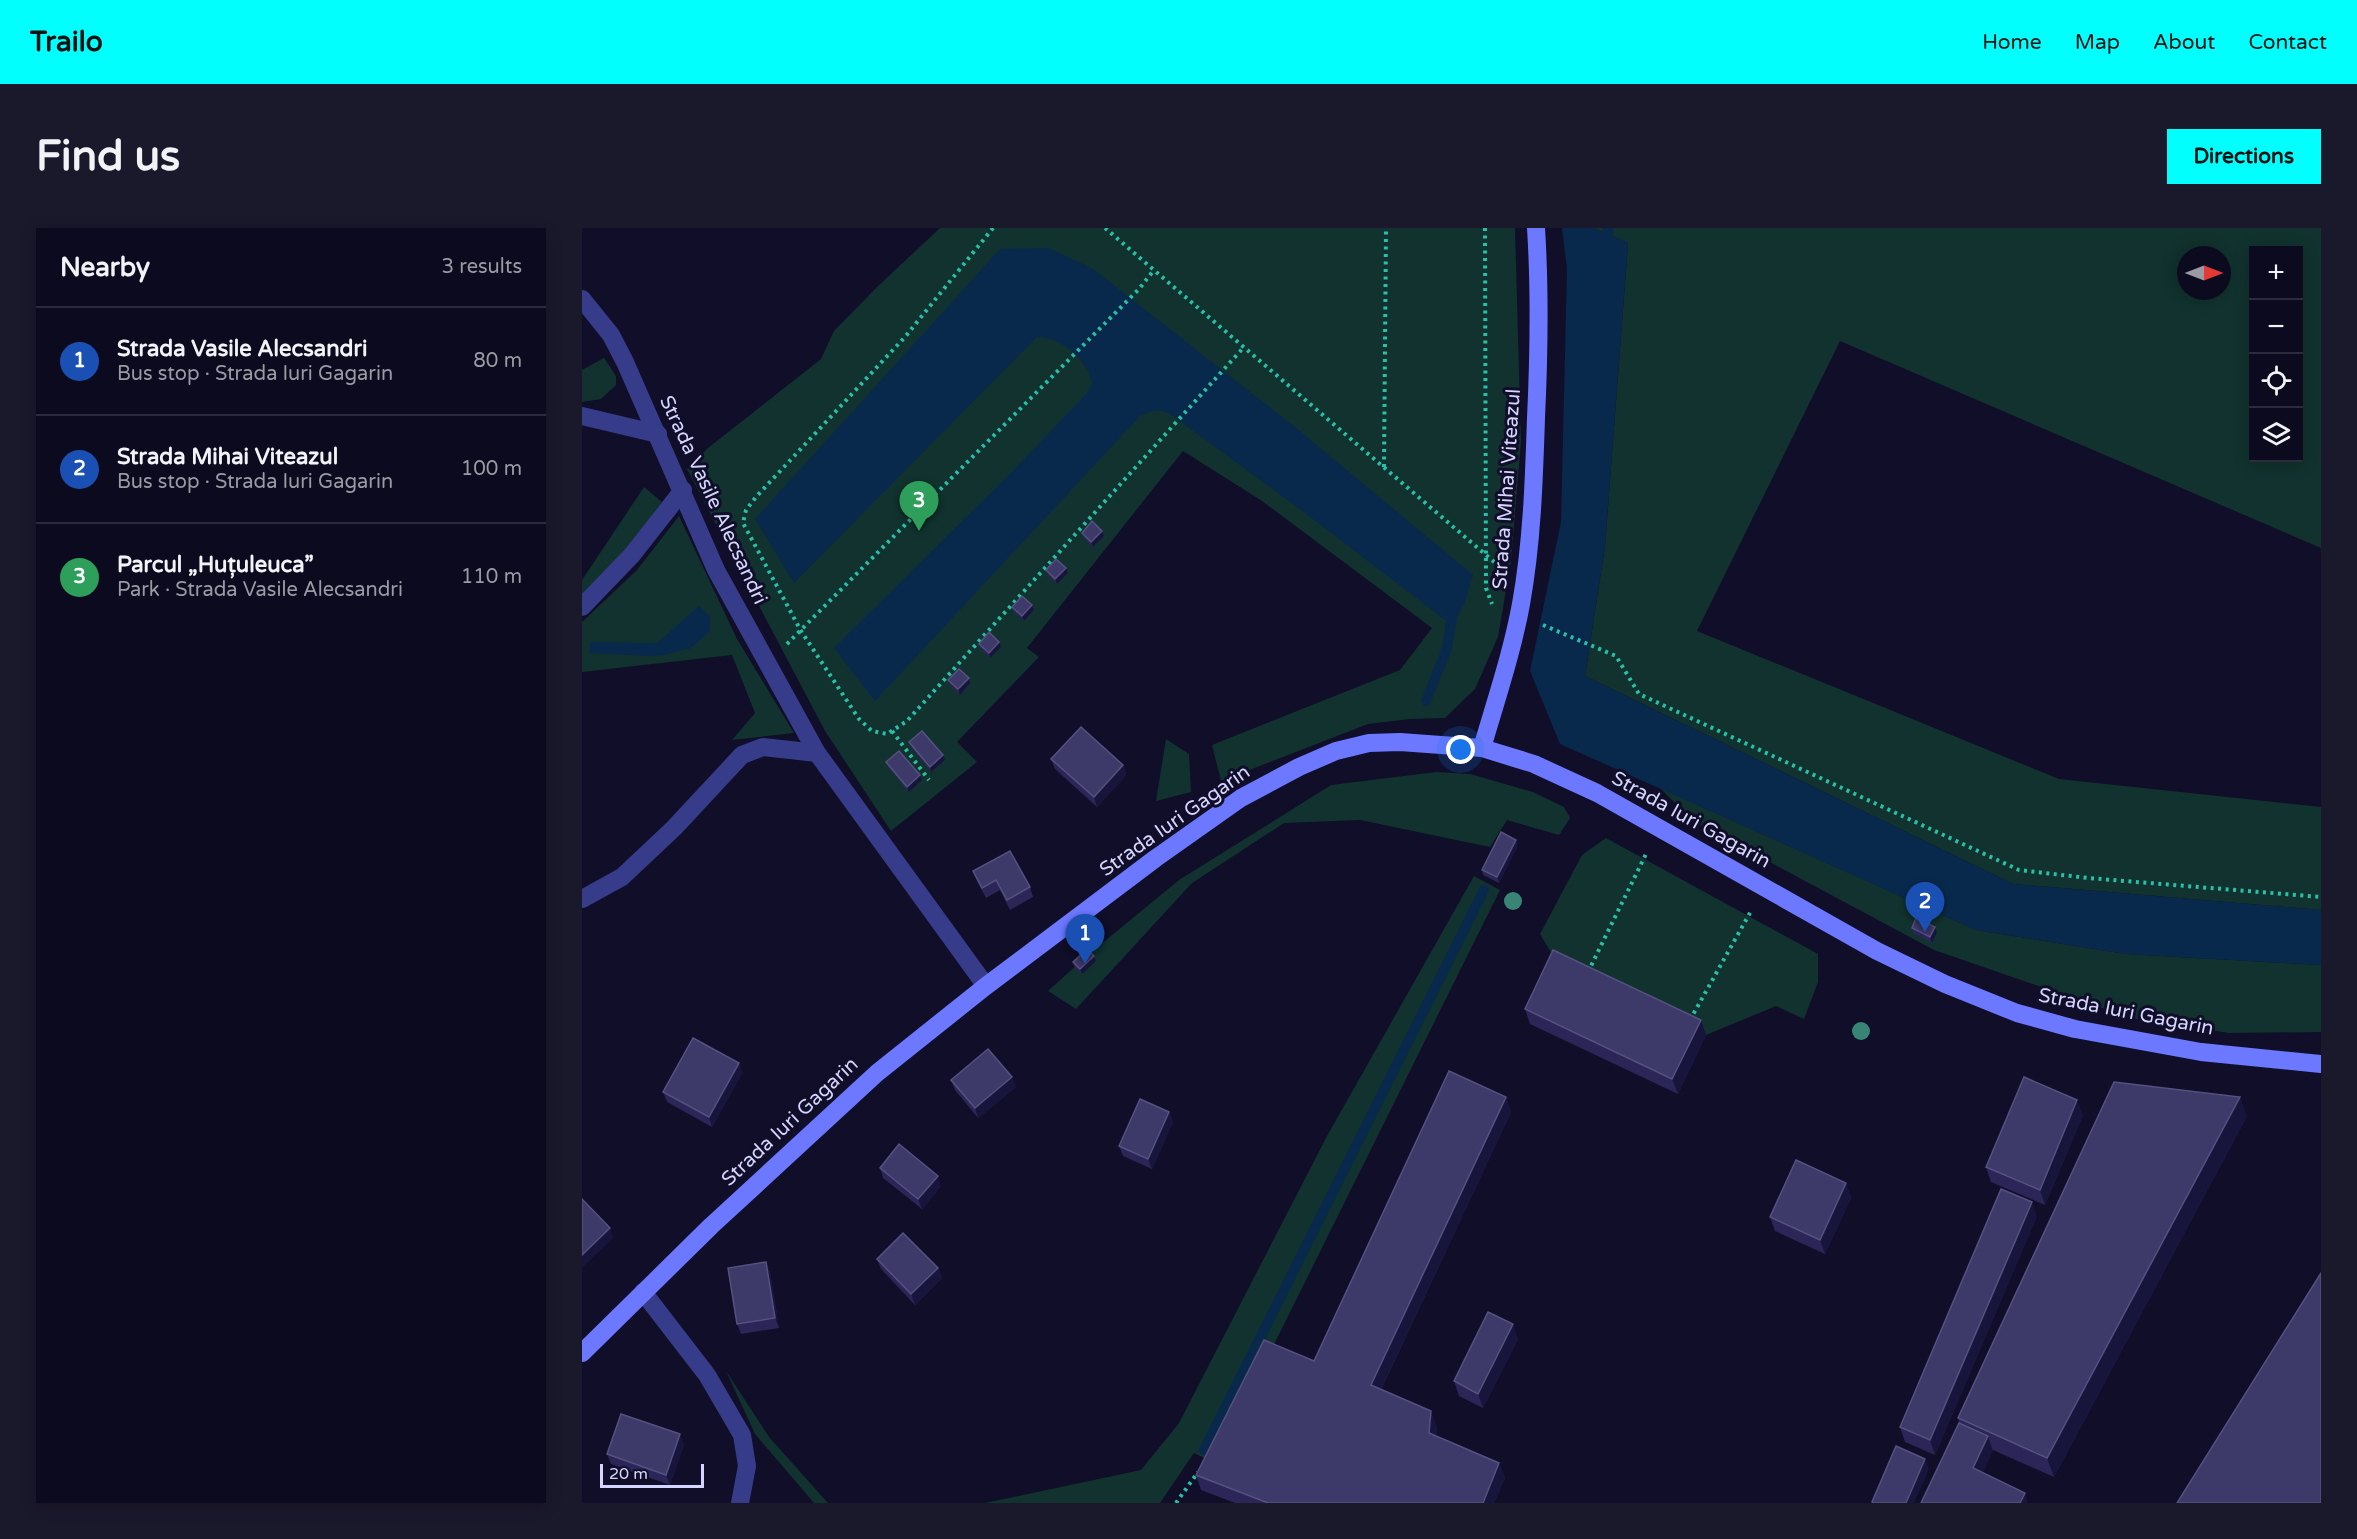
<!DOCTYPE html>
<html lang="en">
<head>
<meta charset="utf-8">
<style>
	:root { --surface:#0c0a1e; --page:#1a182b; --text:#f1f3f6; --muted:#9a9aa4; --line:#2c2b3c; --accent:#01fffe }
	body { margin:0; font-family:"Varela Round",sans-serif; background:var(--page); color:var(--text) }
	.controls { position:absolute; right:18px; top:18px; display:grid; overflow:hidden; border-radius:0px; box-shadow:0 3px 15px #0003 }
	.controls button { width:54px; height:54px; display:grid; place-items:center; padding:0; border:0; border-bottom:2px solid var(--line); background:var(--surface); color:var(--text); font:30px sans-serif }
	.compass { position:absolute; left:1595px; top:18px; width:54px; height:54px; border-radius:50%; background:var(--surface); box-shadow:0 3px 15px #0003; rotate:90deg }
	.scale { position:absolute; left:18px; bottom:15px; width:104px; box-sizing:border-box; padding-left:6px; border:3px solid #d6d5ff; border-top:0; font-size:16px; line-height:21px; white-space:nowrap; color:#d6d5ff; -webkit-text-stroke:4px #100e28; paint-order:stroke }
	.you { position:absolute; left:879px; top:522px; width:21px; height:21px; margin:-15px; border:4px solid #fff; border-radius:50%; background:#1a73e8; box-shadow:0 0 0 9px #1a73e833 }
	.badge { display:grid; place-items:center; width:39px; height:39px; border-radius:50%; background:var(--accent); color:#fff; font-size:20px; font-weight:700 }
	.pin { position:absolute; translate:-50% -50px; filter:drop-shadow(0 2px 3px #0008) }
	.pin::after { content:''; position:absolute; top:32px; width:21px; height:18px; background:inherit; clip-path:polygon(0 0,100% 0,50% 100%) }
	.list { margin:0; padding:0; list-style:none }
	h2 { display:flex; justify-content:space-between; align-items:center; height:78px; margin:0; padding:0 24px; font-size:26px }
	h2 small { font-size:20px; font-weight:400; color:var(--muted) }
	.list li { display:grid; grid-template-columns:39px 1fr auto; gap:18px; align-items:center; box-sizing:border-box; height:108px; padding:0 24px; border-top:2px solid var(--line) }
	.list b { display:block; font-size:22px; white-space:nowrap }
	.list p { margin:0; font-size:20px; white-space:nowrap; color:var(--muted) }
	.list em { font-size:20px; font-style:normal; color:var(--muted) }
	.icon { flex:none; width:33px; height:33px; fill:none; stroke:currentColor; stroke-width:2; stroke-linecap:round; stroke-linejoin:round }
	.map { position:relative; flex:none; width:1739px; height:1275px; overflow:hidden; border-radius:0px }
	header { display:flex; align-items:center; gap:36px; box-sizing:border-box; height:84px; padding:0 30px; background:var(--accent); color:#111 }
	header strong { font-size:28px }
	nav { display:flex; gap:33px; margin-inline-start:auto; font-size:21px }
	.intro { display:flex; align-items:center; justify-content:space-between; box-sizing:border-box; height:144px; padding:0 36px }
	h1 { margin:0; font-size:42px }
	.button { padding:15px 27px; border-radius:0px; background:var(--accent); color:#111; font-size:21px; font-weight:700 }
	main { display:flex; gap:36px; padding:0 36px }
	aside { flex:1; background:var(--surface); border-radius:0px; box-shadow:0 3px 15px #0003 }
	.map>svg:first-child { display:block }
	.green { fill:#11322e; fill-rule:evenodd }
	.water { fill:#09294c }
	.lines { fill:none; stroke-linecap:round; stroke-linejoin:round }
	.stream { stroke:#09294c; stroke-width:10 }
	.path { stroke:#28c0a7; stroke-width:4; stroke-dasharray:3 4.5; stroke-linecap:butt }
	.lane { stroke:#363c8a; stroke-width:18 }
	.street { stroke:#363c8a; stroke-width:18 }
	.secondary { stroke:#6c78ff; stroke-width:18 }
	.tree { fill:#388576 }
	.wall { fill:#2b2657 }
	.shaded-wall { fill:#18153c }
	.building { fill:#3d3969; stroke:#555180; stroke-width:1.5 }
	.labels { text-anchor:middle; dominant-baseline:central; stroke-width:6; stroke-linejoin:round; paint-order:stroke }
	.street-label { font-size:20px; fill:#d6d5ff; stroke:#100e28 }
</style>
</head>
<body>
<header>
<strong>Trailo</strong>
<nav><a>Home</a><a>Map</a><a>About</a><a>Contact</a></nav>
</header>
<div class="intro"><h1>Find us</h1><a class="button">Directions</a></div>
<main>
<aside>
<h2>Nearby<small>3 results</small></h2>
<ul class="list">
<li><span class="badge" style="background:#1a4fb4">1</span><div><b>Strada Vasile Alecsandri</b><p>Bus stop · Strada Iuri Gagarin</p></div><em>80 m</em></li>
<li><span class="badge" style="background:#1a4fb4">2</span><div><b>Strada Mihai Viteazul</b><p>Bus stop · Strada Iuri Gagarin</p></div><em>100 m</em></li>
<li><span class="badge" style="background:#2e9e5b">3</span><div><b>Parcul „Huțuleuca”</b><p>Park · Strada Vasile Alecsandri</p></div><em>110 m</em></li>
</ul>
</aside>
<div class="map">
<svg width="1739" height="1275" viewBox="0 0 1739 1275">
	<rect width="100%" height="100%" fill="#100e28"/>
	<g class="green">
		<path d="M358,0h575l6,213 -10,120 -13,76 -23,52 -30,29 -35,1 -42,5 -147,57 -9,-36 188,-75 32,-42 -170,-127 -79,-50 -156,197 12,9 -82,85 20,20 -86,69 -66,-100 -138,-262 21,-21 113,-89 13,-28 43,-44z"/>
		<path d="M1011,0h728v320l-481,-207 -143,290 362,148 262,28v103l-308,-26 -428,-208 20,-130 23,-303zM1672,22h44v208h-44zM1604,27h36v36h-36z"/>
		<path d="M22,130l12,18v9l-15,14 -19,3v-32z"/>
		<path d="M62,259l18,15 -35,46 -45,48v-16z"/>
		<path d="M97,288l58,123 57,94 -62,7 23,-27 -23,-58 -150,17v-50l55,-52z"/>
		<path d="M584,511l23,15 2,38 -35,9z"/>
		<path d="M854,544l34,2 63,18 31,15 6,11 -11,17 -52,-15 -17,27 -130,-27 -76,3 -92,60 -116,126 -28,-18 41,-37 90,-74 152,-95z"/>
		<path d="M1078,560l316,142 150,24 195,11v67l-92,1 -98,-15 -197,-68 -241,-129z"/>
		<path d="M1024,610l212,116v28l-14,37 -28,-13 -70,29 -148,-71 -18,-30 42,-79z"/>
		<path d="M892,648l26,14 -285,573 -21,-10 -34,50h-175l156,-33 38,-47 148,-287z"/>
		<path d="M144,1143l43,66 59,66h-14l-59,-69z"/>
	</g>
	<g class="water">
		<path d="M980,0h31l35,15 -23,303 -20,130 428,208 308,26v55l-195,-11 -150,-24 -416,-186 -30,-73 31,-149 6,-253z"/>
		<path d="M467,20l44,21 202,158 178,148 -9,29 -11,22 -144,-110 -140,-103 -12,-3 -16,5 -266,286 -41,-53 178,-176 73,-77 7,-10c-2,-24 -31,-48 -55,-48l-243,246 -39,-64 245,-270z"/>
		<path d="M117,378l11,11v14l-19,17 -27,7 -15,1 -60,-3 2,-11 66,1z"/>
	</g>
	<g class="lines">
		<g class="stream">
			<path d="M1026,20v-20"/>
			<path d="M844,473l21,-53 6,-38"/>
			<path d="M622,1222l280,-560"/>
		</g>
		<g class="path">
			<path d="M411,0l-88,109 -149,160 -10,13 -3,13 58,108 58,88 13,12 15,3 20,-13 337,-374"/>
			<path d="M523,0l395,339"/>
			<path d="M903,0l1,360 6,16"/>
			<path d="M802,239l2,-239"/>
			<path d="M961,397l73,31 23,38 380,176 69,8 233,19"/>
			<path d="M205,416l352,-355 15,-19"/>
			<path d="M310,503l37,49"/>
			<path d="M1006,744l59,-120"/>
			<path d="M1108,792l61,-109"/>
			<path d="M594,1275l22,-31"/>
		</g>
		<path class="lane" d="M61,1064l64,83 35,60 5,31 -7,37"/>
		<g class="street">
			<path d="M0,71l29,36 14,27 91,208 101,183 169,233"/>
			<path d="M0,188l76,18"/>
			<path d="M0,379l50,-52 51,-65"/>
			<path d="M0,671l40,-22 52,-49 68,-73 21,-8 54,6"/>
		</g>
		<g class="secondary">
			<path d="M900,520c14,-48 30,-95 39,-144 11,-61 13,-124 15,-186 3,-63 4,-127 0,-190"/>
			<path d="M0,1125l129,-127 166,-153 109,-87 170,-128 85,-60 58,-31 37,-16 33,-8 31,-1 82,6 52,16 63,29 280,158 68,33 72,29 58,16 126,23 120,12"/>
		</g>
	</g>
	<g class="tree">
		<circle cx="931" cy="673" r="9"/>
		<circle cx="1279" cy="803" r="9"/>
	</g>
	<g class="wall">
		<path d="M520,303l2,5 -11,11 -9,-9 -2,-5z"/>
		<path d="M484,340l2,5 -11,11 -9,-9 -2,-5z"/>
		<path d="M450,377l2,5 -10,11 -10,-9 -2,-5z"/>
		<path d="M417,414l2,5 -11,11 -9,-9 -2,-5z"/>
		<path d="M387,450l1,5 -10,12 -10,-10 -2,-5z"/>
		<path d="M327,514l36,18 -14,12 -20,-25z"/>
		<path d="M469,531l72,6 3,10 -29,32 -42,-38z"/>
		<path d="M304,534l34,13 2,5 -13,12 -21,-25z"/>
		<path d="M936,617l-19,38 -16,-8 -1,-5z"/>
		<path d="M391,643l57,16 3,10 -23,13 -10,-20 -14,8 -9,-17z"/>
		<path d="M1353,699l2,5 -5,11 -18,-9 -2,-6z"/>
		<path d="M512,728l2,5 -14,13 -7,-6 -2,-6z"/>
		<path d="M943,781l176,11 5,15 -28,59 -148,-70z"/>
		<path d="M157,835l3,10 -30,54 -45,-25 -4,-10z"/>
		<path d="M369,852l65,7 -38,31 -23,-28z"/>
		<path d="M924,869l5,15 -130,278 56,36 -1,10 63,27 6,15 -11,25h-259l-34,-13 -5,-15 118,-114z"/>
		<path d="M587,884l4,10 -21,47 -29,-13 -4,-10z"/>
		<path d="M1501,887l-38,90 -54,-23 -5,-15z"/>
		<path d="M1665,888l-193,361 -61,-27v1l-72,52 38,-80 -1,-5z"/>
		<path d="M298,940l61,18 -19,23 -39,-31z"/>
		<path d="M1264,955l5,15 -26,56 -50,-23 -5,-14z"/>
		<path d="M1455,988l-102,239 -30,-13 -5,-15z"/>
		<path d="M295,1031l61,9 4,10 -27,27 -34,-36z"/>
		<path d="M184,1034l4,10 9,56 -38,6 -4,-10z"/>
		<path d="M936,1111l-35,69 -24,-12 -5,-15z"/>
		<path d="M102,1216l-14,41 -59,-21 -4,-10z"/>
	</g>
	<g class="shaded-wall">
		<path d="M520,303l2,5 -11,11 -2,-5z"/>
		<path d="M484,340l2,5 -11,11 -2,-5z"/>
		<path d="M450,377l2,5 -10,11 -2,-5z"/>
		<path d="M417,414l2,5 -11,11 -1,-5z"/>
		<path d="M387,450l1,5 -10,12 -2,-6z"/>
		<path d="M361,527l2,5 -14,12 -1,-5z"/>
		<path d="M541,537l3,10 -29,32 -3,-10z"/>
		<path d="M338,547l2,5 -13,12 -2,-5z"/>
		<path d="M934,612l2,5 -19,38 -2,-6z"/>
		<path d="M1353,699l2,5 -5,11 -2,-6z"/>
		<path d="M512,728l2,5 -14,13 -2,-5z"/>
		<path d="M1119,792l5,15 -28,59 -6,-15z"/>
		<path d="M157,835l3,10 -30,54 -3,-10z"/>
		<path d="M430,849l4,10 -38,31 -3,-10z"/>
		<path d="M924,869l5,15 -135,288 -5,-15z"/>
		<path d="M1658,869l7,19 -193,361 -7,-19z"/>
		<path d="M1495,872l6,15 -38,90 -5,-15z"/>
		<path d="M587,884l4,10 -21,47 -4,-10z"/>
		<path d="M356,948l3,10 -19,23 -4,-10z"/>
		<path d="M1264,955l5,15 -26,56 -5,-14z"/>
		<path d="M1450,974l5,14 -102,239 -5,-15z"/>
		<path d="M28,1000l3,10 -31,30v-13z"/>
		<path d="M184,1034l4,10 9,56 -4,-10z"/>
		<path d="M356,1040l4,10 -27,27 -4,-11z"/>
		<path d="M931,1096l5,15 -35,69 -5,-14z"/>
		<path d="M849,1183l6,15 -2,22 -6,-15z"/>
		<path d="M98,1206l4,10 -14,41 -4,-10z"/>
		<path d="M1406,1208l5,15 -14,31 -6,-14z"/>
		<path d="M1343,1231l4,10 -15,34h-8z"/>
		<path d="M917,1235l6,15 -11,25h-11z"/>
		<path d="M1443,1265l3,10h-8z"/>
	</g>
	<g class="building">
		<path d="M510,293l10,10 -11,11 -9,-9z"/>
		<path d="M474,331l10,9 -11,11 -9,-9z"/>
		<path d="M440,368l10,9 -10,11 -10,-9z"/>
		<path d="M407,404l10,10 -10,11 -10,-9z"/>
		<path d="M377,441l10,9 -11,11 -10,-9z"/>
		<path d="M499,499l42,38 -29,32 -43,-38z"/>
		<path d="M340,503l21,24 -13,12 -21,-25z"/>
		<path d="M317,523l21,24 -13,12 -21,-25z"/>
		<path d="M919,604l15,8 -19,37 -15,-7z"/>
		<path d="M428,623l20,36 -23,13 -11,-20 -14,8 -9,-17z"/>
		<path d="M1334,690l19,9 -5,10 -18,-9z"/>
		<path d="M505,721l7,7 -14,13 -7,-7z"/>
		<path d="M971,722l148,70 -29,59 -147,-70z"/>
		<path d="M111,810l46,25 -30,54 -46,-25z"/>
		<path d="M406,821l24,28 -37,31 -24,-28z"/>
		<path d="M867,843l57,26 -135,288 60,26 -2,22 70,30 -16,40h-215l-72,-28 68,-135 50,21z"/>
		<path d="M1442,849l53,23 -37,90 -54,-23z"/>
		<path d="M1532,854l126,15 -193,361 -89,-40z"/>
		<path d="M558,871l29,13 -21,47 -29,-13z"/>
		<path d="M317,916l39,32 -20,23 -38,-31z"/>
		<path d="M1214,932l50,23 -26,57 -50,-23z"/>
		<path d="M1419,961l31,13 -102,238 -30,-13z"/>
		<path d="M0,971l28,29 -28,27z"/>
		<path d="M321,1005l35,35 -27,26 -34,-35z"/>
		<path d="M184,1034l9,56 -38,6 -9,-56z"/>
		<path d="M1739,1045v230h-144z"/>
		<path d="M906,1084l25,12 -35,70 -24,-13z"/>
		<path d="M39,1186l59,20 -14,41 -59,-21z"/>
		<path d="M1377,1195l29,13 -15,32 52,25 -5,10h-99z"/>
		<path d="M1314,1218l29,13 -19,44h-32l-2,-1z"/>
	</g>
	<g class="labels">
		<g class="street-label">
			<text transform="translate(925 261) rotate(-86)">Strada Mihai Viteazul</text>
			<text transform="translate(131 272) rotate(65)">Strada Vasile Alecsandri</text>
			<text transform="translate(1109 592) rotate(29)">Strada Iuri Gagarin</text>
			<text transform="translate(593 593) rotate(-35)">Strada Iuri Gagarin</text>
			<text transform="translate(1544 784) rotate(11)">Strada Iuri Gagarin</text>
			<text transform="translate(208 894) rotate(-43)">Strada Iuri Gagarin</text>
		</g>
	</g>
</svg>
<div class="controls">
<button>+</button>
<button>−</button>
<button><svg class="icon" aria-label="locate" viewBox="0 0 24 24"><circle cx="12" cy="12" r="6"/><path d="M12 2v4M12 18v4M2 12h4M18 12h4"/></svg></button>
<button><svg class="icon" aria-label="layers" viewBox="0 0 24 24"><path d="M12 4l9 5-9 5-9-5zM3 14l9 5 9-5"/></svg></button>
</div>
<svg class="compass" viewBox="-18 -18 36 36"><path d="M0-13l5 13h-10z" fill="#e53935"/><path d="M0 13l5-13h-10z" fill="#9a9aa4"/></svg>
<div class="scale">20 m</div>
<div class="you"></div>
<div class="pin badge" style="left:503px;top:736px;background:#1a4fb4">1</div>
<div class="pin badge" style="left:1343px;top:704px;background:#1a4fb4">2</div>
<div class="pin badge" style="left:337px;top:303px;background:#2e9e5b">3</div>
</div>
</main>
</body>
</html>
